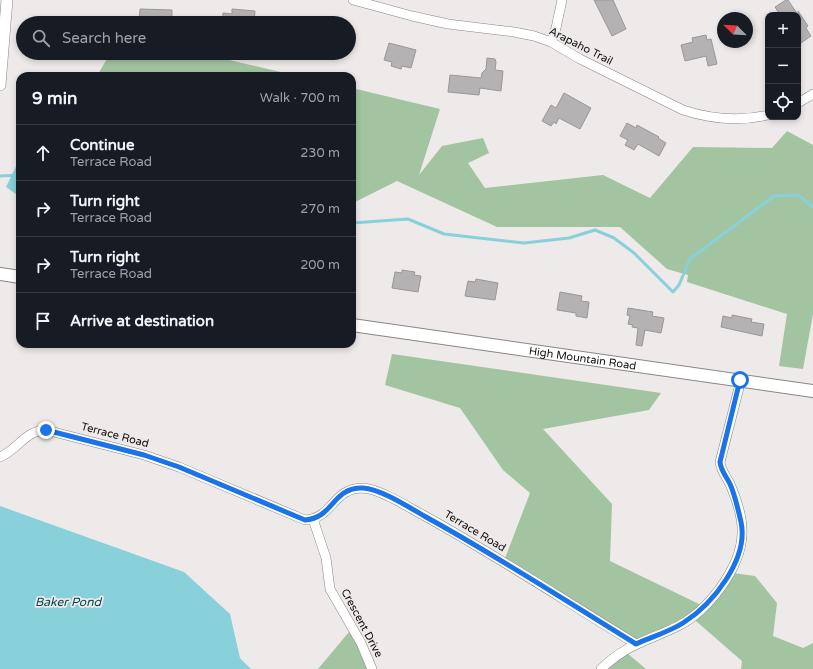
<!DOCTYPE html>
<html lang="en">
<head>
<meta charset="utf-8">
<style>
	:root { --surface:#171b24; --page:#242831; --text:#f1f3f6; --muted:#9ea1a6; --line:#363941 }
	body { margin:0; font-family:"Varela Round",sans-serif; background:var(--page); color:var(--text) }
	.controls { position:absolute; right:12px; top:12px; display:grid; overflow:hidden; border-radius:8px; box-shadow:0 2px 6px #0003 }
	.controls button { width:36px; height:36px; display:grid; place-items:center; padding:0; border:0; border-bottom:1px solid var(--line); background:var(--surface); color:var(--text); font:20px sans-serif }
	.compass { position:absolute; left:717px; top:12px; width:36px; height:36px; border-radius:50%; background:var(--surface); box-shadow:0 2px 6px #0003; rotate:294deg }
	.stop { position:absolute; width:12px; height:12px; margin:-9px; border:3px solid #1a73e8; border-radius:50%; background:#fff }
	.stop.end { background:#1a73e8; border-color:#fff; box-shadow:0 1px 4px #0008 }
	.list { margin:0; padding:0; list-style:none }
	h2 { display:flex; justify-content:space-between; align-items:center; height:52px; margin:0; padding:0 16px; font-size:17px }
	h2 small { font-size:13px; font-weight:400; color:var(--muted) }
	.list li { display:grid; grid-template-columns:26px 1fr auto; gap:12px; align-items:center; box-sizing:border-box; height:56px; padding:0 16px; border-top:1px solid var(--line) }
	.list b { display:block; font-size:15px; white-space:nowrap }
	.list p { margin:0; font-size:13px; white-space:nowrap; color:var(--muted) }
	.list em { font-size:13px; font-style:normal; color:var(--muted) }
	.icon { flex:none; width:22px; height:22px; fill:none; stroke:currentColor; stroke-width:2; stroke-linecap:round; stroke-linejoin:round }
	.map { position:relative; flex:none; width:813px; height:669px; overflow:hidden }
	.search { position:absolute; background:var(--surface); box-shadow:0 2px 6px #0003; left:16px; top:16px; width:340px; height:44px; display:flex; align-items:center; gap:10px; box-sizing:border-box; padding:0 14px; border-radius:22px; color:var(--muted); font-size:15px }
	.panel { position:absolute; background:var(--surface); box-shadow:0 2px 6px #0003; left:16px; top:72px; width:340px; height:276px; border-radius:12px }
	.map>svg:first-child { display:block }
	.green { fill:#a2c4a0 }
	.water { fill:#88d0da }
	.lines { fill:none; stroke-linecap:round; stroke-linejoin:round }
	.stream { stroke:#88d0da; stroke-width:3 }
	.building { fill:#b5b2b3; stroke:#9b9799 }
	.minor-casing { stroke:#898684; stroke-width:10 }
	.tertiary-casing { stroke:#898684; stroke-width:12 }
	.secondary-casing { stroke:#898684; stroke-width:14 }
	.minor { stroke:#fff; stroke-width:9 }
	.tertiary { stroke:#fff; stroke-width:11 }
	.secondary { stroke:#fff; stroke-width:12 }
	.route { stroke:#1a73e8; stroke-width:5 }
	.labels { text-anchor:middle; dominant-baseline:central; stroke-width:3.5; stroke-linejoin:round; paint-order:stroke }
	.street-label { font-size:11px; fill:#0f0d0d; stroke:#eeeae9 }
	.water-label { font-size:12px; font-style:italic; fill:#034850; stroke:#eeeae9 }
</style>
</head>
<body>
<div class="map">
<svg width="813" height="669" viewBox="0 0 813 669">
	<rect width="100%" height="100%" fill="#eeeae9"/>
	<g class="green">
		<path d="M108,57l121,3 69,16h-201z"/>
		<path d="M352,88l88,21 -21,66 23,-29 41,-8 6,15 -21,10 17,25 118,-13 47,23 43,-51 79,1 15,-17 26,14v169l-10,55 -24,-3 8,-52 -100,-32 1,-7 -21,-6 -47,-42h-123l-100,-46 -40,20 -5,1z"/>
		<path d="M392,354l269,39 -12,17 -106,19 69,75 -2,57 91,44 32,-32 22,3 22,27 -4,33 30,12 10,-5v26h-72l1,-8 -53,-46 -51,25 -134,-79 26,-68 -27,-23 -43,-62 -75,-23z"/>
		<path d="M349,632l28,37h-59z"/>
		<path d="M621,648l25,21h-44z"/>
	</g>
	<g class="water">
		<path d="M20,158v39l-14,-10z"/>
		<path d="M0,506l184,66 46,42 10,44 11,11h-251z"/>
	</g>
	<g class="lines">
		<g class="stream">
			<path d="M0,176l20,-1"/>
			<path d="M352,223l56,-4 36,15 80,9 45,-5 26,-8 19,8 20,15 39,39 6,-7 11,-26 84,-63 24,-1 15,12"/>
		</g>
	</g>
	<g class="building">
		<path d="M594,0h19l13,29 -14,7z"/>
		<path d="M786,0h2l10,15h-18l-5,-8z"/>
		<path d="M140,9l32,1v13h-33z"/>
		<path d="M232,9l23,2 -1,12h-32l1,-10 9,1z"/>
		<path d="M798,11l10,15 -2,2 5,8 -13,9z"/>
		<path d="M706,35l1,5 4,-1 6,25 -9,2 -2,-10 -21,5 -4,-16 12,-3 -1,-4z"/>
		<path d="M389,43l27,7 -5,18 -9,-2 -1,3 -10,-3 1,-4 -8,-2z"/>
		<path d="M487,58l8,1 1,3 -1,8 8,1 -2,20 -21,-3 -1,7 -31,-3 2,-17 31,3 1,-5 4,-4z"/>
		<path d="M564,93l27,15 -11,21 -21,-11 -3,6 -2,-2 -3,4 -9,-5 9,-16 5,3z"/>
		<path d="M627,123l9,5 1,-3 22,12 -1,1 8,5 -7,13 -21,-12 -4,6 -9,-5 3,-5 -8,-4z"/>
		<path d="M402,270l13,2 -1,3 7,1 -3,16 -26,-4 3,-16 7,1z"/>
		<path d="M476,279l22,4 -3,17 -30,-4 3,-15 7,1z"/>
		<path d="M560,292l22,4 -1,5 8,1 -2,16 -11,-2v-3l-19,-3z"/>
		<path d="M628,308l25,4 -1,4 12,2 -3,15 -16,-3 -3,16 -6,-1 2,-17 -6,-1 1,-2 -5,-1 2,-8 -3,-1z"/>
		<path d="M732,315l20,4 -1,3 13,2 -2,12 -41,-9 2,-11 9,2z"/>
	</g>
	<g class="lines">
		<g class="minor-casing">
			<g id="minor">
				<path d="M353,0l59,16 36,8 66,8 20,4 17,6 29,17 103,51c28,9 56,12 85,5"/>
				<path d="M551,42l5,-14 6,-28"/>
				<path d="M798,103l15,-9"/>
				<path d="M0,457c19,-8 24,-26 46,-27l98,25 35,12 126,53c29,-2 27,-32 58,-32 17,1 45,19 60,27 73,40 142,86 213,129"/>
				<path d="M313,519l13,39 4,31 31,54 11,26"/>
				<path d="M601,669c25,-25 47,-28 77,-43 30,-15 63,-58 64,-92 1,-15 -6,-36 -12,-50 -4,-8 -9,-13 -10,-22l21,-82"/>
			</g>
		</g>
		<g class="tertiary-casing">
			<path id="tertiary" d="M0,85l7,-85"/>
		</g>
		<g class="secondary-casing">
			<g id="secondary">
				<path d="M0,274l20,3"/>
				<path id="s1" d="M352,325l461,66"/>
			</g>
		</g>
		<use href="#minor" class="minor"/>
		<use href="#tertiary" class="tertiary"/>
		<use href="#secondary" class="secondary"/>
	</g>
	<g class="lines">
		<path class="route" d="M46,430l98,25 35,12 126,53c29,-2 27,-33 58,-32 18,1 47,20 63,29 71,39 140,84 210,127 15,-7 33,-12 47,-21 30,-19 66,-64 58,-101 -3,-13 -6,-27 -11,-38 -4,-8 -9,-13 -10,-22l20,-82"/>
	</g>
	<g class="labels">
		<g class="street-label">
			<text transform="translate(581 46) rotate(27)">Arapaho Trail</text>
			<text stroke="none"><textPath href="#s1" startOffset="233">High Mountain Road</textPath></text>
			<text transform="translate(115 435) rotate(15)">Terrace Road</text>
			<text transform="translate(475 531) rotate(31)">Terrace Road</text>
			<text transform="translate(362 623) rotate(62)">Crescent Drive</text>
		</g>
		<g class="water-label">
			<text x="68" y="602">Baker Pond</text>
		</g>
	</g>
</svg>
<div class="controls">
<button>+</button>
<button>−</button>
<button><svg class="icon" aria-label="locate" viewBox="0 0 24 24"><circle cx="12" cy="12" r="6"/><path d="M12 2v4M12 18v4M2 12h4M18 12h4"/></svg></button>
</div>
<svg class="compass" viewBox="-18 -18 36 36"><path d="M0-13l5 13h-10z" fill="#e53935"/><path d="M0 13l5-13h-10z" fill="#9ea1a6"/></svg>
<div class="stop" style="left:740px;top:380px"></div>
<div class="stop end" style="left:46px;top:430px"></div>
<div class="search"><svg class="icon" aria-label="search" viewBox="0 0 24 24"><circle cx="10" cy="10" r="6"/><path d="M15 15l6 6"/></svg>Search here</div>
<section class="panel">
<h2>9 min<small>Walk · 700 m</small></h2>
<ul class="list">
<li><svg class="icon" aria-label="ahead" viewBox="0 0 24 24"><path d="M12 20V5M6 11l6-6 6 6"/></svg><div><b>Continue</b><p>Terrace Road</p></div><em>230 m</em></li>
<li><svg class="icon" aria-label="right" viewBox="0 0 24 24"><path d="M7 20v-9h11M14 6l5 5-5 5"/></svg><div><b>Turn right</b><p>Terrace Road</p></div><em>270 m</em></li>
<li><svg class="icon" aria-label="right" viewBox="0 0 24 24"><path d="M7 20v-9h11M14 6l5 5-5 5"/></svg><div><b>Turn right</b><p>Terrace Road</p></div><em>200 m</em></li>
<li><svg class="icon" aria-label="arrive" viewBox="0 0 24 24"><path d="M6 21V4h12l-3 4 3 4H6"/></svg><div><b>Arrive at destination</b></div></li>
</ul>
</section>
</div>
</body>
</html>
